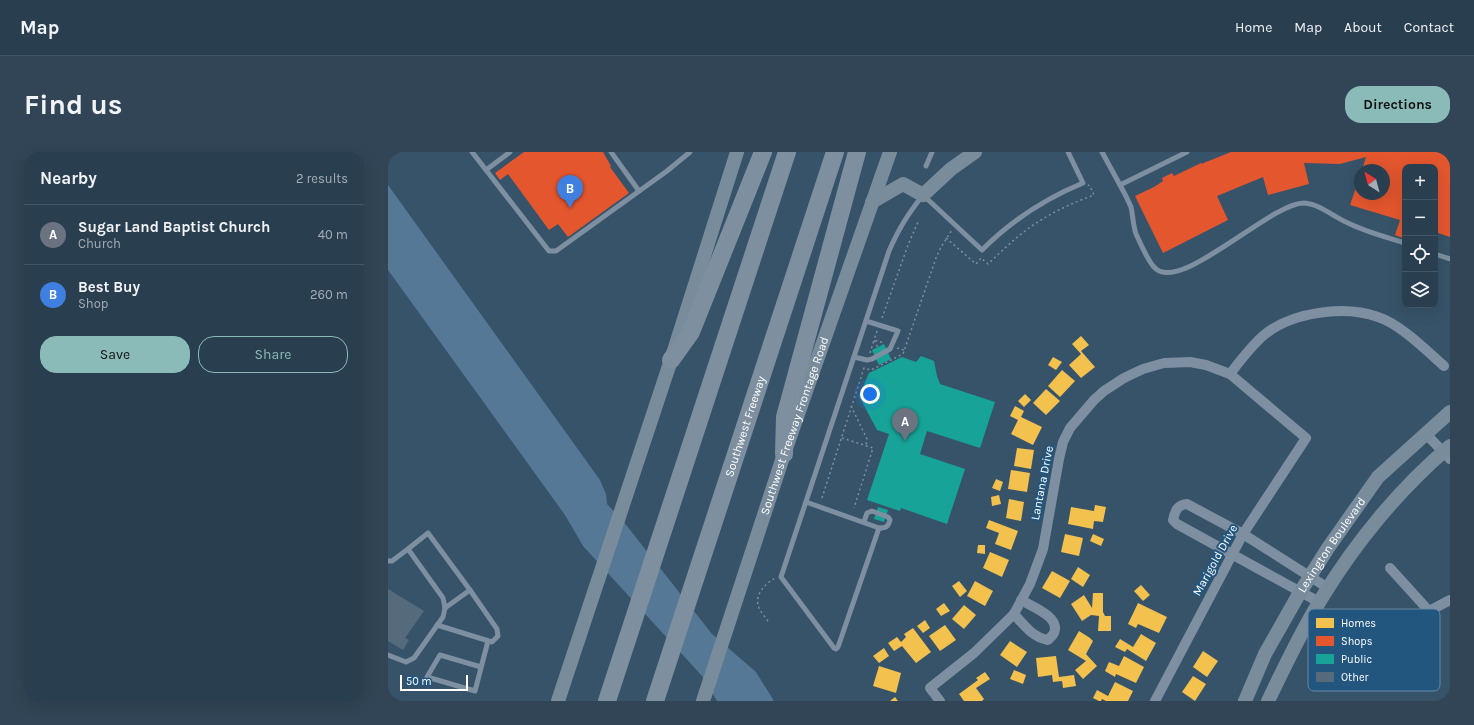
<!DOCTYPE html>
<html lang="en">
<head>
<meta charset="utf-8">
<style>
	:root { --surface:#293e4f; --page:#314556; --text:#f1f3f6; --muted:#a5aeb7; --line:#455766; --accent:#8bbbb9 }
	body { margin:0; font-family:Karla,sans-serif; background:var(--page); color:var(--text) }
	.controls { position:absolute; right:12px; top:12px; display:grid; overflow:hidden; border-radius:8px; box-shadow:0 4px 16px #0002 }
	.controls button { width:36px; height:36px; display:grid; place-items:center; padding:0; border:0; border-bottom:1px solid var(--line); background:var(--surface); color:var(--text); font:20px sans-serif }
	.compass { position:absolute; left:966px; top:12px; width:36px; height:36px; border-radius:50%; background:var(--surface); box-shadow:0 4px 16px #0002; rotate:324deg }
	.scale { position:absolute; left:12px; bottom:10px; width:68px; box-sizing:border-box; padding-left:4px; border:2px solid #fff; border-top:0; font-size:11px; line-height:14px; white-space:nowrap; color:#fff; -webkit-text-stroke:3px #22567e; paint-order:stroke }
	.you { position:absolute; left:482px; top:242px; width:14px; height:14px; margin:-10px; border:3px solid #fff; border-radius:50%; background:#1a73e8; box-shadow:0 0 0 6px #1a73e833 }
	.badge { display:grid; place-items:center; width:26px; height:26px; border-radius:50%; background:var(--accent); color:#fff; font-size:13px; font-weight:700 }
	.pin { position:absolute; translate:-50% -33px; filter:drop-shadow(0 1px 2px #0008) }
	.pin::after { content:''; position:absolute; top:21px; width:14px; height:12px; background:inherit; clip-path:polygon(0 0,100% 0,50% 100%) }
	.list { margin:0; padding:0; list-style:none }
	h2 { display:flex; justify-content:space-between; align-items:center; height:52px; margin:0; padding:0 16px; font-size:17px }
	h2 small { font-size:13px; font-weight:400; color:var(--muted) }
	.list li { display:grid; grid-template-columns:26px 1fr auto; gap:12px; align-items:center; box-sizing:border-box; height:60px; padding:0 16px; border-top:1px solid var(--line) }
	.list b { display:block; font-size:15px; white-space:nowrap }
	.list p { margin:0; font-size:13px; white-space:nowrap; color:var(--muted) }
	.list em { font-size:13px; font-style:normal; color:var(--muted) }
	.actions { display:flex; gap:8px; padding:12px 16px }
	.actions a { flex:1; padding:9px 0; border:1px solid var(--accent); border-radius:16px; text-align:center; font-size:14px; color:var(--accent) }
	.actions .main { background:var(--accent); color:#111 }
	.icon { flex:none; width:22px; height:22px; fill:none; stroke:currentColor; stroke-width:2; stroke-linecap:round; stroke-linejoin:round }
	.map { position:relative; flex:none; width:1062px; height:549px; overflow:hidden; border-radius:16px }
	header { display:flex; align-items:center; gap:24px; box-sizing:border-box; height:56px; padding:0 20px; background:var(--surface); border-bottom:1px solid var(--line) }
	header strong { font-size:19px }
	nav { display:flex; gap:22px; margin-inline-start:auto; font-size:14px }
	.intro { display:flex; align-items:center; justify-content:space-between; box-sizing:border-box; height:96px; padding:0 24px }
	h1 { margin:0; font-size:28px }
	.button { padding:10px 18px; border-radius:16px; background:var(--accent); color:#111; font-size:14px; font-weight:700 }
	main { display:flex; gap:24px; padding:0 24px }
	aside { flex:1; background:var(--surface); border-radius:16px; box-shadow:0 4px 16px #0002 }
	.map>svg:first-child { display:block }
	.water { fill:#547895 }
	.homes { fill:#f2c14e }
	.shops { fill:#e4572e }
	.public { fill:#17a398 }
	.building { fill:#556b7c }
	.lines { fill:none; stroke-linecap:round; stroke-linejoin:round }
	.path { stroke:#7d8fa0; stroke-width:1.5; stroke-dasharray:2 3; stroke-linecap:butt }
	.lane { stroke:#7d8fa0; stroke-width:5 }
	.street { stroke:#7d8fa0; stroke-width:10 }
	.secondary { stroke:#788c9c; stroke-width:14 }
	.highway { stroke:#7e90a0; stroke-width:18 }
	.labels { text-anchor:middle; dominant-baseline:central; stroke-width:4; stroke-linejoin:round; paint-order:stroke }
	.street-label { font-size:12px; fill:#fff; stroke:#22567e }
	.key { fill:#22567e; stroke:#6489a5; stroke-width:1 }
	.key-label { font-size:11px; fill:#fff }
</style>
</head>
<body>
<header>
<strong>Map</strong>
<nav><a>Home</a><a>Map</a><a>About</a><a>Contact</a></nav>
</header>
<div class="intro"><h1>Find us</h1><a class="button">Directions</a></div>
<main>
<aside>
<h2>Nearby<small>2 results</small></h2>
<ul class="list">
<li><span class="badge" style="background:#6b7280">A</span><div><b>Sugar Land Baptist Church</b><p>Church</p></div><em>40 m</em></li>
<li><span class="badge" style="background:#3f7fe0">B</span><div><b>Best Buy</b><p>Shop</p></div><em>260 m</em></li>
</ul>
<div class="actions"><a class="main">Save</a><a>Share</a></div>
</aside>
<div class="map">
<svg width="1062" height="549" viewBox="0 0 1062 549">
	<rect width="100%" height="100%" fill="#375369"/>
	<path class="water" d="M0,33l212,295 6,14 1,10 16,17 89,113 44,38 18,29h-57l-15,-25 -119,-130 -18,-31 -177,-245z"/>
	<g class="homes">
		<path d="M693,184l8,9 -8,6 14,16 -14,11 -12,-13 12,-11 -9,-10z"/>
		<path d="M665,205l9,5 -6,8 -8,-5z"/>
		<path d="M674,218l13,11 -15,16 -12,-11z"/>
		<path d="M658,237l14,12 -14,14 -13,-12z"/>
		<path d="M637,242l6,6 -7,7 -6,-6z"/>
		<path d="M627,254l9,5 -3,6 21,10 -9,18 -22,-11 7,-14 -8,-4z"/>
		<path d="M629,296l17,2 -3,19 -17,-3z"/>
		<path d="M623,318l19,3 -3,19 -19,-3z"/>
		<path d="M608,327l7,3 -3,9 -8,-3z"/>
		<path d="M611,343l2,9 -9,2 -1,-9z"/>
		<path d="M621,347l15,3 -3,19 -15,-3z"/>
		<path d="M707,353l11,2 -3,15 -9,-1 -1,8 -25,-5 3,-17 23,4z"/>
		<path d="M601,368l29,11 -7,19 -16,-6 4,-11 -13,-5z"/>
		<path d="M677,382l18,4 -4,18 -18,-4z"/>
		<path d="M705,382l11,5 -3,7 -11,-5z"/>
		<path d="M590,393h7v9l-8,-1z"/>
		<path d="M602,400l19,8 -7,17 -19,-9z"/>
		<path d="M690,415l12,8 -7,12 -12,-8z"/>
		<path d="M664,419l18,10 -10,17 -18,-10z"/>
		<path d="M571,429l8,10 -7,6 -8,-11z"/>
		<path d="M587,429l18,10 -8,15 -18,-10z"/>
		<path d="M753,433l9,10 -7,6 -9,-10z"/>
		<path d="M705,441h10v19l2,4h6v15h-13l1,-15 -8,-1 -9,6 -11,-17 13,-9 8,13z"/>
		<path d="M556,451l6,8 -9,5 -5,-7z"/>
		<path d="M750,451l29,14 -8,16 -21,-9 -2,4 -8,-4z"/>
		<path d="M576,453l12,10 -12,14 -12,-10z"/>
		<path d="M537,468l5,8 -7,5 -6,-7z"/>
		<path d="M557,473l11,15 -16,11 -11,-15z"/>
		<path d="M525,476l18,24 -15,11 -14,-17 -8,5 -6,-8 9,-6 4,5 5,-5 -2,-3z"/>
		<path d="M691,479l11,7 3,3 -7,13 11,12 -14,13 -8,-9 11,-9 -18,-11z"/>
		<path d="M753,482l15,9 -10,18 -19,-12 -2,3 -10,-5 5,-8 13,8z"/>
		<path d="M622,489l17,11 -10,15 -17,-12z"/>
		<path d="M496,496l5,8 -10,7 -6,-7z"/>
		<path d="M815,499l15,10 -11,16 -14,-10z"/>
		<path d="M668,504l3,21 15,-2 2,11 -13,2 -1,-7 -9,1 -1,-7 -14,2 -2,-19z"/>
		<path d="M736,504l20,11 -8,16 -20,-9 -1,3 -10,-6 4,-9 10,4z"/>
		<path d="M491,514l22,7 -5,20 -23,-7z"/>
		<path d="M626,518l12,5 -3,9 -13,-5z"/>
		<path d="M597,520l5,7 -14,9 8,11 -2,2h-18l-5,-7 19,-14 -2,-2z"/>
		<path d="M805,524l13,8 -11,17 -13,-9z"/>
		<path d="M727,530l18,9 -5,10h-22l-4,-2 -1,2h-2l-6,-3 4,-8 11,6z"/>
		<path d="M507,545l3,4h-8z"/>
	</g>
	<g class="shops">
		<path d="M136,0h79l8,14 -1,1 19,26 -61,44 -10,-13 -9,6 -41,-56 -8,6 -5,-7z"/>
		<path d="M843,0h219v85l-15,-5v-65h-30v72l-10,-4 5,-15 -50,-15 10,-29v18h24v-24h-22l4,-13 -26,7 -36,-1 5,21 -41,11 -5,-18 -46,19 11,24 -65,33 -28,-57 19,-9 9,-6 -1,-3 10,-5 2,3 27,-13v1z"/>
	</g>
	<g class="public">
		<path d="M496,192l7,15 -12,6 -7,-15z"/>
		<path d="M533,204l13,5 3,15 3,8 55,18 -15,46 -53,-17 -7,23 45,15 -18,55 -46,-16 -1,3 -33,-11 22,-66 -12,-4 -18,-34 10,-23 33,-16 14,5z"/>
		<path d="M490,355l10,3 -4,12 -10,-3z"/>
	</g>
	<path class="building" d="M0,437l36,22 -19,27 4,2 -6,10 -15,-9z"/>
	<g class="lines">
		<g class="path">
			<path d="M558,86l30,26 5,-6 7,6c17,-16 33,-32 53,-44 16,-10 34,-18 53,-25l-4,-9 -2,-1"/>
			<path d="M494,166l26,-73 10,-23"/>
			<path d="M489,179l-3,9 4,8"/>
			<path d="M509,196l7,2"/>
			<path d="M482,201l4,-13 10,3"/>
			<path d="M463,254l16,33 -1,6"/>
			<path d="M454,286l31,10 -19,60"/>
			<path d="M434,346l42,-130 7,2 32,-16 33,-96 5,-11 11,-17"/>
			<path d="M380,469c-3,-4 -7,-9 -9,-13 -5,-12 5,-24 15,-29"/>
		</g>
		<g class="lane">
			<path d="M84,0l77,99h7l111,-80 23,-19"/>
			<path d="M223,0l28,39"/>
			<path d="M714,0l18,33 67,-33"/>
			<path d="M538,14l6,-14"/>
			<path d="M98,18l24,-18"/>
			<path d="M732,33c4,7 8,15 11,22 2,9 2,18 5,27 4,8 12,28 19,34 25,26 115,-65 149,-65 16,1 30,14 44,20 18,9 38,14 57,20"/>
			<path d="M1047,102l15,5"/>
			<path d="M466,205l13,3 5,-1 18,-10 8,-18 -32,-10"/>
			<path d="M418,350l73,26 -41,119 -2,2 -2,-1 -53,-71 108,-326c10,-23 19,-37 34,-56l59,55c29,-29 62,-51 101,-67l-15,-31"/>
			<path d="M476,370l3,-9 5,-2 16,6 2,3c-2,7 -4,8 -11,8"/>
			<path d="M20,397l20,-16 42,57 -25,18"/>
			<path d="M0,409h4l16,-12 35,49 2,10 -2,9 -29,41 -8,4 -18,-7"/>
			<path d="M49,473l55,17 6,-6 -1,-7 -27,-39"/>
			<path d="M93,515l-41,-12 -13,22 48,14 13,-50"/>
		</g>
		<g class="street">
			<path d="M842,222c10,-13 21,-28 34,-39 28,-23 80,-30 114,-18 22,7 48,33 66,49"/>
			<path d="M1038,282l24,25"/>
			<path d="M1002,416l39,43"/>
			<path d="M931,450l-142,-78 -4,-4c2,-9 4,-15 14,-16l56,30 85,54"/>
			<path d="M626,462c10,11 18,23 34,26 2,-2 5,-5 6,-7 7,-16 -23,-27 -33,-33"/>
			<path d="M933,519l37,14 16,1 15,-16 17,-34 23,-25 21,-11"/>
			<path d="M552,549l-10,-13 44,-35 40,-39 16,-30 13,-35 16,-90 4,-17 7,-14 24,-28 10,-9 20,-13 19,-9 21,-6 26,-1 16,3 24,9 76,64 -63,96 -88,167"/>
		</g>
		<g class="secondary">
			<path d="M484,50l31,-18 20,11 28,-26 24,-17"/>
			<path d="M170,549l113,-341 66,-208"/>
			<path id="s1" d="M315,549l81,-247 106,-302"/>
			<path id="s2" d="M857,549l20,-47 34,-60 29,-46 50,-71 72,-65"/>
			<path d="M880,549c17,-35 34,-72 55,-105 33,-54 78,-109 127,-150"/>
		</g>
		<g class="highway">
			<path d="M283,208l20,-28 72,-180"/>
			<path d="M396,302l1,-37 72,-265"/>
			<path d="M219,549l180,-549"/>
			<path id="s3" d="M267,549l180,-549"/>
		</g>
	</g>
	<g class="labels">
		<g class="street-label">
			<text stroke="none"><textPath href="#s1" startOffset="290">Southwest Freeway Frontage Road</textPath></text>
			<text stroke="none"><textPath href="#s3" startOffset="289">Southwest Freeway</textPath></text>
			<text transform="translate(654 331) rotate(-79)">Lantana Drive</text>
			<text stroke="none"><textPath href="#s2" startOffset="179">Lexington Boulevard</textPath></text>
			<text transform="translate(827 408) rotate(-61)">Marigold Drive</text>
		</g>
	</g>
	<rect x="920" y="457" width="132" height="82" rx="6" class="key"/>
	<rect x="928" y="466" width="18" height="10" fill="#f2c14e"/>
	<rect x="928" y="484" width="18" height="10" fill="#e4572e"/>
	<rect x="928" y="502" width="18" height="10" fill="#17a398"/>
	<rect x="928" y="520" width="18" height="10" fill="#556b7c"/>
	<g class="key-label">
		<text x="953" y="475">Homes</text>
		<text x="953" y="493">Shops</text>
		<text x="953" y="511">Public</text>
		<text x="953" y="529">Other</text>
	</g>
</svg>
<div class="controls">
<button>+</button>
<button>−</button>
<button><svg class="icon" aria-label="locate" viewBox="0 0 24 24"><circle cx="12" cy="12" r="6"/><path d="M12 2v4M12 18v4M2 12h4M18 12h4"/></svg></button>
<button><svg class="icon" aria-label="layers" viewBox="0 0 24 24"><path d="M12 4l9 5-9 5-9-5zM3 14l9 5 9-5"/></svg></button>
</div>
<svg class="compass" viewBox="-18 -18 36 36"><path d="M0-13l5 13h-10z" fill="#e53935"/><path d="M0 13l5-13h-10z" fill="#a5aeb7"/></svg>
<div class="scale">50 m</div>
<div class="you"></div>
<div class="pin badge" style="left:517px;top:289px;background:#6b7280">A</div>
<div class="pin badge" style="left:182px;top:56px;background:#3f7fe0">B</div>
</div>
</main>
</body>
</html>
